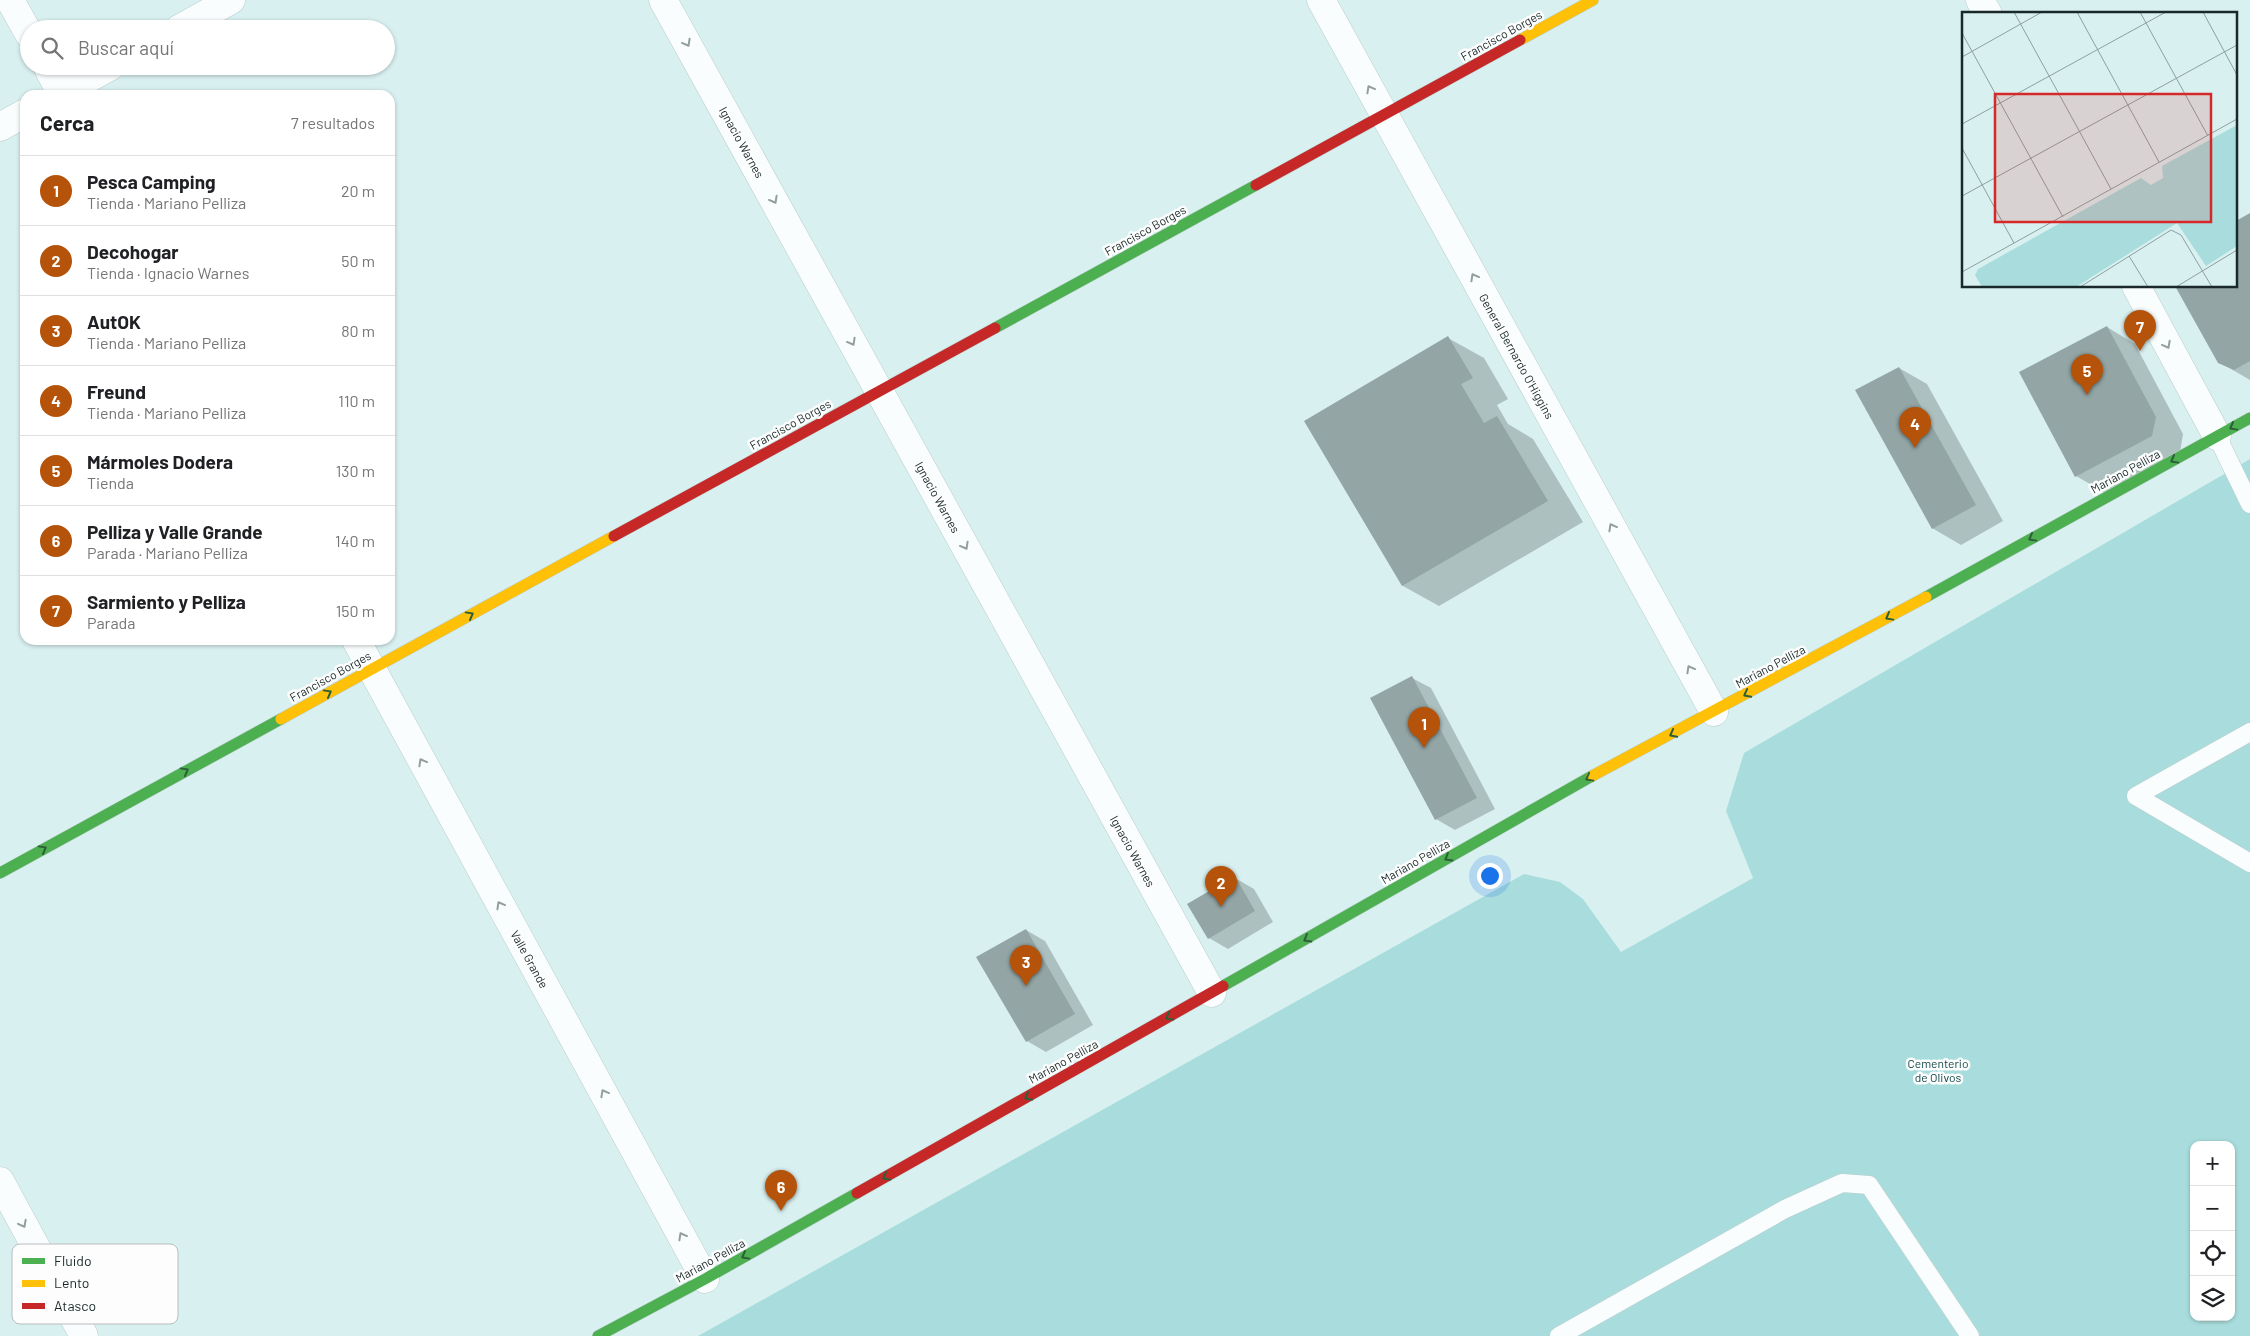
<!DOCTYPE html>
<html lang="es">
<head>
<meta charset="utf-8">
<style>
	:root { --surface:#fff; --page:#f2f2f2; --text:#202124; --muted:#757577; --line:#e0e0e0; --accent:#b45309 }
	body { margin:0; font-family:Barlow,sans-serif; background:var(--page); color:var(--text) }
	.controls { position:absolute; right:15px; bottom:15px; display:grid; overflow:hidden; border-radius:10px; box-shadow:0 1px 4px #0004 }
	.controls button { width:45px; height:45px; display:grid; place-items:center; padding:0; border:0; border-bottom:1px solid var(--line); background:var(--surface); color:var(--text); font:25px sans-serif }
	.you { position:absolute; left:1489px; top:875px; width:18px; height:18px; margin:-12px; border:4px solid #fff; border-radius:50%; background:#1a73e8; box-shadow:0 0 0 8px #1a73e833 }
	.badge { display:grid; place-items:center; width:32px; height:32px; border-radius:50%; background:var(--accent); color:#fff; font-size:16px; font-weight:700 }
	.pin { position:absolute; translate:-50% -41px; filter:drop-shadow(0 1px 2px #0008) }
	.pin::after { content:''; position:absolute; top:26px; width:18px; height:15px; background:inherit; clip-path:polygon(0 0,100% 0,50% 100%) }
	.list { margin:0; padding:0; list-style:none }
	h2 { display:flex; justify-content:space-between; align-items:center; height:65px; margin:0; padding:0 20px; font-size:21px }
	h2 small { font-size:16px; font-weight:400; color:var(--muted) }
	.list li { display:grid; grid-template-columns:32px 1fr auto; gap:15px; align-items:center; box-sizing:border-box; height:70px; padding:0 20px; border-top:1px solid var(--line) }
	.list b { display:block; font-size:19px; white-space:nowrap }
	.list p { margin:0; font-size:16px; white-space:nowrap; color:var(--muted) }
	.list em { font-size:16px; font-style:normal; color:var(--muted) }
	.icon { flex:none; width:28px; height:28px; fill:none; stroke:currentColor; stroke-width:2; stroke-linecap:round; stroke-linejoin:round }
	.map { position:relative; flex:none; width:2250px; height:1336px; overflow:hidden }
	.search { position:absolute; background:var(--surface); box-shadow:0 1px 4px #0004; left:20px; top:20px; width:375px; height:55px; display:flex; align-items:center; gap:12px; box-sizing:border-box; padding:0 18px; border-radius:28px; color:var(--muted); font-size:19px }
	.panel { position:absolute; background:var(--surface); box-shadow:0 1px 4px #0004; left:20px; top:90px; width:375px; height:555px; border-radius:15px }
	.map>svg:first-child { display:block }
	.green { fill:#a9dddd; fill-rule:evenodd }
	.shadow { fill:#0003 }
	.building { fill:#93a5a5 }
	.lines { fill:none; stroke-linecap:round; stroke-linejoin:round }
	.lane-casing { stroke:#bbcdcd; stroke-width:19 }
	.street-casing { stroke:#bbcdcd; stroke-width:29 }
	.fast-casing { stroke:#bbcdcd; stroke-width:12 }
	.slow-casing { stroke:#bbcdcd; stroke-width:12 }
	.jam-casing { stroke:#bbcdcd; stroke-width:12 }
	.lane { stroke:#f9fdfd; stroke-width:18 }
	.street { stroke:#f9fdfd; stroke-width:28 }
	.fast { stroke:#4caf50; stroke-width:11 }
	.slow { stroke:#ffc107; stroke-width:11 }
	.jam { stroke:#c62828; stroke-width:11 }
	.oneway { stroke:#949e9e }
	.oneway2 { stroke:#2d5f39 }
	.labels { text-anchor:middle; dominant-baseline:central; stroke-width:5; stroke-linejoin:round; paint-order:stroke }
	.street-label { font-size:12px; fill:#192929; stroke:#fdfdfd }
	.park-label { font-size:12px; fill:#124949; stroke:#fdfdfd }
	.inset-road { fill:none; stroke:#8ca0a0; stroke-width:1 }
	.view { fill:#d62828; fill-opacity:0.15; stroke:#d62828; stroke-width:2.5 }
	.inset-edge { fill:none; stroke:#192929; stroke-width:2.5 }
	.key { fill:#fdfdfd; stroke:#b9bdbd; stroke-width:1 }
	.key-label { font-size:14px; fill:#192929 }
</style>
</head>
<body>
<div class="map">
<svg width="2250" height="1336" viewBox="0 0 2250 1336">
	<rect width="100%" height="100%" fill="#d9f0f0"/>
	<path class="green" d="M2250,459v877h-1552l826,-462 36,8 23,17 38,53 132,-74 -27,-67 18,-58zM2194,1145h37v172h-37z"/>
	<g class="shadow">
		<path d="M2250,214v166l-31,-18z"/>
		<path d="M2107,327l28,17 48,90 -3,18 -76,40 -28,-16z"/>
		<path d="M1448,338l36,20 24,41 -11,6 11,19 25,15 50,83 -144,84 -36,-20 -97,-165z"/>
		<path d="M1899,368l28,16 76,137 -42,24 -29,-17z"/>
		<path d="M1412,678l19,10 64,121 -40,21 -19,-11z"/>
		<path d="M1235,878l19,11 19,33 -45,27 -19,-11z"/>
		<path d="M1026,930l19,11 48,84 -47,27 -19,-11z"/>
	</g>
	<g class="building">
		<path d="M2250,213v148l-16,9 -16,-7 -43,-77h61v-65z"/>
		<path d="M2107,326l49,91 -4,19 -77,41 -56,-105z"/>
		<path d="M1448,336l25,42 -12,6 23,39 13,-7 51,85 -146,85 -98,-165z"/>
		<path d="M1899,367l77,138 -44,24 -77,-139z"/>
		<path d="M1412,676l65,122 -42,22 -65,-122z"/>
		<path d="M1235,876l20,35 -47,28 -21,-35z"/>
		<path d="M1026,929l49,85 -49,28 -50,-85z"/>
	</g>
	<g class="lines">
		<g class="lane-casing">
			<g id="lane">
				<path d="M2217,436l33,68"/>
				<path d="M2250,732l-114,64 114,67"/>
				<path d="M1559,1336l226,-127 57,-26 27,2 101,151"/>
			</g>
		</g>
		<g class="street-casing">
			<g id="street">
				<path d="M10,0l19,34"/>
				<path d="M663,0l549,993"/>
				<path d="M1321,0l393,712"/>
				<path d="M1980,0l8,14"/>
				<path d="M179,29l52,-29"/>
				<path d="M47,66l15,29"/>
				<path d="M58,95l53,-29"/>
				<path d="M0,127l25,-14"/>
				<path d="M2136,286l81,150"/>
				<path d="M356,640l349,639"/>
				<path d="M0,1181l84,155"/>
			</g>
		</g>
		<g class="fast-casing">
			<g id="fast">
				<path d="M995,328l261,-143"/>
				<path d="M1926,597l324,-179"/>
				<path d="M0,873l281,-154"/>
				<path d="M1223,986l369,-210"/>
				<path d="M598,1336l107,-57 152,-86"/>
			</g>
		</g>
		<g class="slow-casing">
			<g id="slow">
				<path d="M1520,40l73,-40"/>
				<path d="M281,719l333,-183"/>
				<path d="M1592,776l334,-179"/>
			</g>
		</g>
		<g class="jam-casing">
			<g id="jam">
				<path d="M1256,185l264,-145"/>
				<path d="M614,536l381,-208"/>
				<path d="M857,1193l366,-207"/>
			</g>
		</g>
		<use href="#lane" class="lane"/>
		<use href="#street" class="street"/>
		<use href="#fast" class="fast"/>
		<use href="#slow" class="slow"/>
		<use href="#jam" class="jam"/>
	</g>
	<defs><path id="oneway-chevron" d="M-2-3.5L2.5 0L-2 3.5" fill="none" stroke-width="1.6" stroke-linecap="round" stroke-linejoin="round" transform="scale(1.25)"/></defs>
	<g class="oneway">
		<use href="#oneway-chevron" transform="translate(687 43) rotate(61)"/>
		<use href="#oneway-chevron" transform="translate(1370 89) rotate(-119)"/>
		<use href="#oneway-chevron" transform="translate(774 200) rotate(61)"/>
		<use href="#oneway-chevron" transform="translate(1474 277) rotate(-119)"/>
		<use href="#oneway-chevron" transform="translate(852 342) rotate(61)"/>
		<use href="#oneway-chevron" transform="translate(2167 345) rotate(62)"/>
		<use href="#oneway-chevron" transform="translate(1612 527) rotate(-119)"/>
		<use href="#oneway-chevron" transform="translate(965 546) rotate(61)"/>
		<use href="#oneway-chevron" transform="translate(1690 669) rotate(-119)"/>
		<use href="#oneway-chevron" transform="translate(422 762) rotate(-119)"/>
		<use href="#oneway-chevron" transform="translate(500 905) rotate(-119)"/>
		<use href="#oneway-chevron" transform="translate(604 1093) rotate(-119)"/>
		<use href="#oneway-chevron" transform="translate(23 1224) rotate(62)"/>
		<use href="#oneway-chevron" transform="translate(682 1236) rotate(-119)"/>
	</g>
	<g class="oneway2">
		<use href="#oneway-chevron" transform="translate(2233 427) rotate(151)"/>
		<use href="#oneway-chevron" transform="translate(2174 460) rotate(151)"/>
		<use href="#oneway-chevron" transform="translate(2032 538) rotate(151)"/>
		<use href="#oneway-chevron" transform="translate(470 615) rotate(-29)"/>
		<use href="#oneway-chevron" transform="translate(1889 617) rotate(151)"/>
		<use href="#oneway-chevron" transform="translate(328 693) rotate(-29)"/>
		<use href="#oneway-chevron" transform="translate(1747 694) rotate(152)"/>
		<use href="#oneway-chevron" transform="translate(1673 734) rotate(152)"/>
		<use href="#oneway-chevron" transform="translate(185 771) rotate(-29)"/>
		<use href="#oneway-chevron" transform="translate(1589 778) rotate(151)"/>
		<use href="#oneway-chevron" transform="translate(43 849) rotate(-29)"/>
		<use href="#oneway-chevron" transform="translate(1448 858) rotate(150)"/>
		<use href="#oneway-chevron" transform="translate(1307 939) rotate(150)"/>
		<use href="#oneway-chevron" transform="translate(1169 1017) rotate(151)"/>
		<use href="#oneway-chevron" transform="translate(1028 1097) rotate(151)"/>
		<use href="#oneway-chevron" transform="translate(886 1177) rotate(151)"/>
		<use href="#oneway-chevron" transform="translate(745 1256) rotate(151)"/>
	</g>
	<g class="labels">
		<g class="street-label">
			<text transform="translate(1501 35) rotate(-29)">Francisco Borges</text>
			<text transform="translate(742 142) rotate(61)">Ignacio Warnes</text>
			<text transform="translate(1145 230) rotate(-29)">Francisco Borges</text>
			<text transform="translate(1517 356) rotate(61)">General Bernardo O'Higgins</text>
			<text transform="translate(790 424) rotate(-29)">Francisco Borges</text>
			<text transform="translate(2125 471) rotate(-29)">Mariano Pelliza</text>
			<text transform="translate(938 497) rotate(61)">Ignacio Warnes</text>
			<text transform="translate(1770 666) rotate(-28)">Mariano Pelliza</text>
			<text transform="translate(330 676) rotate(-29)">Francisco Borges</text>
			<text transform="translate(1133 851) rotate(61)">Ignacio Warnes</text>
			<text transform="translate(1415 861) rotate(-30)">Mariano Pelliza</text>
			<text transform="translate(530 959) rotate(61)">Valle Grande</text>
			<text transform="translate(1063 1061) rotate(-29)">Mariano Pelliza</text>
			<text transform="translate(710 1260) rotate(-29)">Mariano Pelliza</text>
		</g>
		<g class="park-label">
			<text x="1938" y="1063">Cementerio<tspan x="1938" dy="14">de Olivos</tspan></text>
		</g>
	</g>
	<g transform="translate(1962 12)">
		<rect width="275" height="275" fill="#d9f0f0"/>
		<path d="M275,113v121l-31,20 -29,-43 -101,64h-94l-7,-12 3,-6 163,-91 10,7 12,-7 -1,-12z" fill="#a9dddd"/>
		<path class="inset-road" d="M52,0l97,177M115,0l82,150M178,0l68,124M241,0l34,63M0,21l101,184M0,45l80,-45M0,112l204,-112M0,136l52,95M0,184l275,-151M167,244l19,31M0,260l275,-153M118,275l91,-57 10,5 31,52M214,275l61,-37"/>
		<path class="view" d="M33,82h216v128h-216z"/>
		<rect width="275" height="275" class="inset-edge"/>
	</g>
	<rect x="12" y="1244" width="166" height="80" rx="8" class="key"/>
	<rect x="22" y="1258" width="23" height="6" fill="#4caf50"/>
	<rect x="22" y="1280" width="23" height="7" fill="#ffc107"/>
	<rect x="22" y="1303" width="23" height="6" fill="#c62828"/>
	<g class="key-label">
		<text x="54" y="1266">Fluido</text>
		<text x="54" y="1288">Lento</text>
		<text x="54" y="1311">Atasco</text>
	</g>
</svg>
<div class="controls">
<button>+</button>
<button>−</button>
<button><svg class="icon" aria-label="locate" viewBox="0 0 24 24"><circle cx="12" cy="12" r="6"/><path d="M12 2v4M12 18v4M2 12h4M18 12h4"/></svg></button>
<button><svg class="icon" aria-label="layers" viewBox="0 0 24 24"><path d="M12 4l9 5-9 5-9-5zM3 14l9 5 9-5"/></svg></button>
</div>
<div class="you"></div>
<div class="pin badge" style="left:1424px;top:748px">1</div>
<div class="pin badge" style="left:1221px;top:907px">2</div>
<div class="pin badge" style="left:1026px;top:986px">3</div>
<div class="pin badge" style="left:1915px;top:448px">4</div>
<div class="pin badge" style="left:2087px;top:395px">5</div>
<div class="pin badge" style="left:781px;top:1211px">6</div>
<div class="pin badge" style="left:2140px;top:351px">7</div>
<div class="search"><svg class="icon" aria-label="search" viewBox="0 0 24 24"><circle cx="10" cy="10" r="6"/><path d="M15 15l6 6"/></svg>Buscar aquí</div>
<section class="panel">
<h2>Cerca<small>7 resultados</small></h2>
<ul class="list">
<li><span class="badge">1</span><div><b>Pesca Camping</b><p>Tienda · Mariano Pelliza</p></div><em>20 m</em></li>
<li><span class="badge">2</span><div><b>Decohogar</b><p>Tienda · Ignacio Warnes</p></div><em>50 m</em></li>
<li><span class="badge">3</span><div><b>AutOK</b><p>Tienda · Mariano Pelliza</p></div><em>80 m</em></li>
<li><span class="badge">4</span><div><b>Freund</b><p>Tienda · Mariano Pelliza</p></div><em>110 m</em></li>
<li><span class="badge">5</span><div><b>Mármoles Dodera</b><p>Tienda</p></div><em>130 m</em></li>
<li><span class="badge">6</span><div><b>Pelliza y Valle Grande</b><p>Parada · Mariano Pelliza</p></div><em>140 m</em></li>
<li><span class="badge">7</span><div><b>Sarmiento y Pelliza</b><p>Parada</p></div><em>150 m</em></li>
</ul>
</section>
</div>
</body>
</html>
